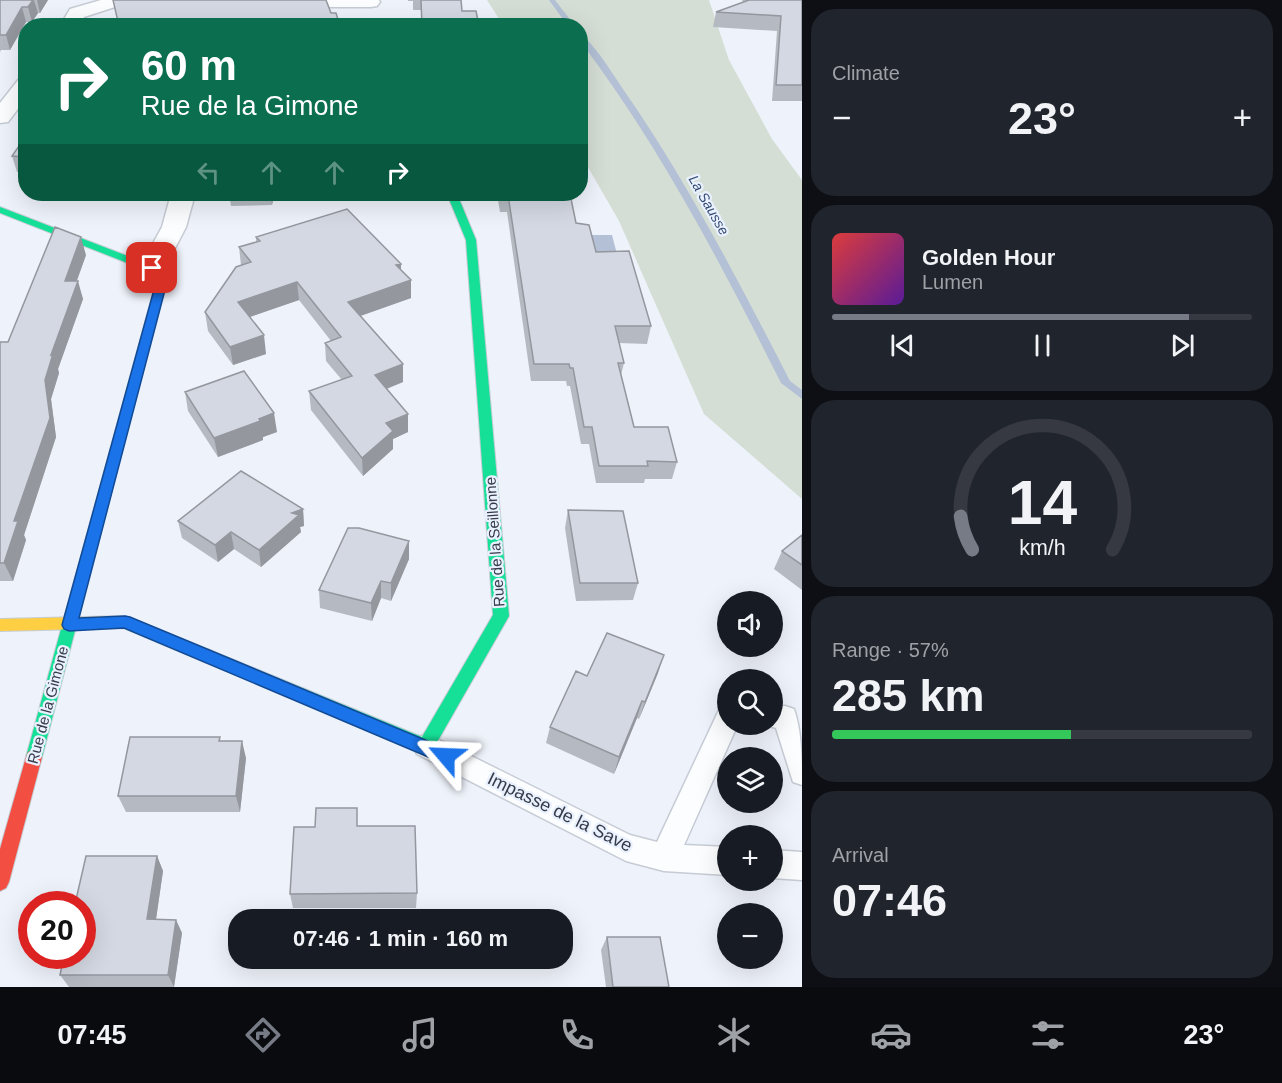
<!DOCTYPE html>
<html lang="en">
<head>
<meta charset="utf-8">
<style>
  body { margin:0; font-family:Helvetica,sans-serif; background:#20242c; color:#f1f3f6; height:100vh; display:flex; flex-direction:column; font-size:22px; white-space:nowrap }
  * { box-sizing:border-box; margin:0 }
  p { font-size:20px; color:#9ea1a6 }
  .icon { flex:none; width:33px; height:33px; fill:none; stroke:currentColor; stroke-width:2; stroke-linecap:round; stroke-linejoin:round }
  .map { position:relative; flex:1; overflow:hidden }
  .side { display:flex; flex-direction:column; gap:9px; padding:9px; background:#0d0f14; width:480px }
  .side>* { flex:none }
  .hud { position:absolute; left:18px; top:18px; width:570px; height:183px; border-radius:24px; box-shadow:0 6px 24px #0002; background:#0b6e4f; color:#fff; overflow:hidden }
  .controls { position:absolute; left:717px; top:591px; display:grid; gap:12px }
  .controls a { display:grid; place-items:center; width:66px; height:66px; border-radius:50%; background:#171b24; box-shadow:0 6px 24px #0002; font-size:30px }
  .speed { position:absolute; left:18px; top:891px; display:flex; gap:12px; font-size:30px; font-weight:700; text-align:center }
  .speed>* { display:grid; place-content:center; width:78px; height:78px; border-radius:50%; background:#171b24; box-shadow:0 6px 24px #0002; line-height:1 }
  .speed .limit { border:9px solid #d22; background:#fff; color:#111 }
  .pin { position:absolute; display:grid; place-items:center; width:51px; height:51px; color:#fff; margin:-26px; border-radius:12px; box-shadow:0 3px 9px #0006 }
  .me { position:absolute; width:66px; margin:-33px; rotate:296deg; stroke-linejoin:round; filter:drop-shadow(0 0 4px #0008) }
  .turn { display:flex; align-items:center; gap:21px; height:126px; padding:0 24px; font-size:27px }
  .turn .icon { width:78px; height:78px; stroke-width:2.5 }
  .turn b { display:block; font-size:42px; line-height:51px }
  .lanes { display:flex; align-items:center; height:57px; padding:0 24px; background:#0003; justify-content:center; gap:30px; direction:ltr }
  .lanes .off { opacity:.35 }
  .big { font-size:45px; font-weight:800; line-height:1.1 }
  .side .tile { flex:1; display:flex; flex-direction:column; justify-content:center; gap:9px; min-width:0; padding:0 21px; border-radius:24px; background:#20242c }
  .side .dial { align-items:center; gap:0 }
  .dial svg { height:156px; overflow:visible; fill:none; stroke:#363941; stroke-width:7; stroke-linecap:round; text-anchor:middle }
  .dial text { fill:#f1f3f6; stroke:none }
  .song { display:flex; align-items:center; gap:18px }
  .cover { width:72px; height:72px; border-radius:9px; background:linear-gradient(135deg,hsl(0 70% 55%),hsl(270 70% 35%)) }
  .played { height:6px; border-radius:3px; background:linear-gradient(90deg,#767b86 85%,#363941 85%) }
  .keys { display:flex; justify-content:space-around; direction:ltr }
  .heat { display:flex; justify-content:space-between; align-items:center; font-size:33px; direction:ltr }
  .charge { height:9px; border-radius:4px; background:linear-gradient(90deg,#34c759 57%,#363941 0) }
  .trip { position:absolute; left:228px; top:909px; width:345px; height:60px; border-radius:24px; background:#171b24; box-shadow:0 6px 24px #0002; font-weight:800; line-height:60px; text-align:center }
  .menu { display:flex; height:96px; justify-content:space-around; align-items:center; background:#090b0e; color:#9ea1a6 }
  .menu .icon { width:42px; height:42px }
  .menu .on { color:#767b86 }
  .menu b { font-size:27px; color:#f1f3f6 }
  main { display:flex; flex:1; min-height:0 }
  .map>svg:first-child { display:block }
</style>
</head>
<body>
<main>
<div class="map">
<svg width="802" height="987" viewBox="0 0 802 987">
  <rect width="100%" height="100%" fill="#eef2fa"/>
  <path fill="#d5ded5" d="M487,0H709L729,60L772,139L802,180V499L704,414L619,221L581,155L580,26L503,25Z"/>
  <path fill="#b3c0d5" d="M584,235H612L618,258H596Z"/>
  <g fill="none" stroke-linecap="round" stroke-linejoin="round">
    <path fill="#b3c0d5" fill-rule="evenodd" d="M549,0H555L575,26H568Z
      M580,34C595,44 614,76 625,92C688,183 739,282 790,381L802,390V399L781,383C721,264 661,148 580,41Z"/>
    <defs>
      <path id="lane" d="M772,706H785L794,709C802,733 802,759 802,785L793,782L776,728L763,724H772Z
        M728,707V724H738L684,845L728,847V875L664,871L626,861L417,754L413,746L417,738L426,734L435,738L630,835L657,842L719,710Z
        M772,850L802,852V880L772,878Z"/>
      <path id="street" d="M101,0H166L167,2L164,6L158,7H115L84,17L79,26H60L70,9Z
        M274,0H379L380,2L377,6L371,7H282L276,6Z
        M26,77V98L8,122L0,123V103L19,79Z
        M171,194H195L186,227L161,275L152,277L143,275L139,269L162,227Z"/>
      <path id="fast" d="M447,194H457L476,240L509,616L432,751L426,753L202,661L199,656L202,651L207,649L212,651L422,737L493,615L466,240Z
        M0,207L156,267L165,286L42,757L40,762L34,765L28,762L26,757L155,286L148,271L0,213Z"/>
      <path id="slow" d="M125,616L212,651L215,656L212,661L207,663L124,628L0,631V619Z"/>
      <path id="jam" d="M34,749L40,752L42,757L9,882L6,888L0,891V849L26,757L28,752Z"/>
    </defs>
    <use href="#lane" stroke="#c6ccd5" stroke-width="3"/>
    <use href="#street" stroke="#c6ccd5" stroke-width="3"/>
    <use href="#fast" stroke="#c6ccd5" stroke-width="2"/>
    <use href="#slow" stroke="#c6ccd5" stroke-width="2"/>
    <use href="#jam" stroke="#c6ccd5" stroke-width="2"/>
    <use href="#lane" fill="#fcfdfe" fill-rule="evenodd"/>
    <use href="#street" fill="#fcfdfe" fill-rule="evenodd"/>
    <use href="#fast" fill="#16e098" fill-rule="evenodd"/>
    <use href="#slow" fill="#ffcf43" fill-rule="evenodd"/>
    <use href="#jam" fill="#f24e42" fill-rule="evenodd"/>
  </g>
  <path fill="#b5bac2" d="M0,0H48L40,13H38L32,22H26L10,50H1L0,52Z
    M408,0H461L462,11L479,26H421V10H413V1H408Z
    M742,0H802V101H772L777,31L713,27L716,12L743,2Z
    M26,136V173L17,172L12,156Z
    M229,194H274L272,205L231,206Z
    M497,194H570L576,223L596,252L651,326L647,344L619,343L624,363L621,375L634,427L677,462L672,479H645L644,483H596L589,444H581L570,386H567L566,381H531L507,212H500Z
    M256,237L401,270L411,298L360,316L403,364V382L387,389L408,432L393,439V449L363,476L311,410L309,391L342,380L326,361L325,343L331,341L299,300L250,317L266,354L233,365L208,331L205,312L241,265L239,247L256,242Z
    M86,255L77,281L83,299L58,369L59,373L51,399L56,437L24,535L26,540L13,581H0V342H8Z
    M185,392L277,432L263,437V440L218,457L188,411Z
    M303,509L304,526L300,527L301,532L261,567L234,549L218,562L182,538L178,521Z
    M568,510L638,583L633,600L576,601L565,528Z
    M802,535V590L774,569L782,551Z
    M409,541V559L391,601L381,598L372,621L320,608L319,590Z
    M658,673L639,719L637,718L614,774L546,743L550,727L587,676Z
    M221,741L246,758L240,812H126L118,796Z
    M358,826L417,893L416,908H293L290,894Z
    M157,856L163,871L156,919L176,920L182,933L174,987H69L60,975Z
    M607,937L669,987H606L601,950Z"/>
  <path fill="#94979e" d="M33,0H34L38,13L32,22L28,7Z
    M37,0H48L40,13Z
    M22,7L26,22L10,50L6,35Z
    M271,194H274L272,205Z
    M81,237L86,255L70,299L65,281Z
    M401,264V281L396,265Z
    M411,280V298L349,320L348,302Z
    M78,281L83,299L58,369L59,373L51,399L56,437L24,535L26,540L13,581L4,563L51,355Z
    M297,282L299,300L241,320L238,302Z
    M264,335L266,354L233,365L230,347Z
    M403,364V382L375,393V375Z
    M274,413L277,432L263,437V440L218,457L214,438Z
    M408,414V432L393,439V449L363,476L362,458L386,423Z
    M303,509L304,526L300,527L301,532L261,567L259,550L292,513Z
    M231,532L234,549L218,562L215,545Z
    M409,541V559L391,601V583Z
    M381,581V598L372,621L371,603Z
    M664,655L658,673L639,719L645,702Z
    M642,701L637,718L614,774L619,757Z
    M242,741L246,758L240,812L236,796Z
    M157,856L163,871L154,933L147,919Z
    M176,920L182,933L174,987L168,975Z"/>
  <path fill="#d3d8e2" stroke="#94979e" stroke-width="1.5" d="M0,0H33L28,7H22L6,35H0Z
    M113,0H326L331,13H336L340,26H119Z
    M421,0H461L462,11H476L479,26H422Z
    M749,0H802V85H776L781,16L716,12Z
    M26,136V157L12,156Z
    M501,194H570L576,223L589,225L596,252L629,251L651,326H615L624,363H618L634,427H668L677,462L647,461L648,466H599L592,427H584L573,368H570L569,364H534L508,195H501Z
    M347,209L401,264L396,265L411,280L348,302L403,364L375,375L408,414L386,423L393,431L362,458L309,391L352,376L325,343L341,337L297,282L238,302L264,335L230,347L205,312L236,267L251,262L239,247L260,241L256,237Z
    M55,227L81,237L65,281H78L51,355L53,354L45,380L50,418L14,521H18L4,563H0V342H8Z
    M244,371L274,413L259,419L260,421L214,438L185,392Z
    M241,471L303,509L292,513L299,515L259,550L231,532L215,545L178,521Z
    M568,510L623,511L638,583H580Z
    M348,528H359L409,541L391,583L381,581L371,603L319,590Z
    M802,535V565L782,551Z
    M607,633L664,655L645,702L642,701L619,757L550,727L576,671L587,676Z
    M130,737H220L219,741H242L236,796H118Z
    M316,808H357V826H415L417,893L290,894L294,827H315Z
    M86,856H157L147,919L176,920L168,975H60L64,956H82V904H75Z
    M607,937H660L669,987H613Z"/>
  <path fill="#1a73e8" stroke="#114b97" stroke-width="1.5" d="M152,265L157,268L166,286L79,618L125,616L130,617L452,751L454,756L452,762L446,764L440,762L124,628L69,631L64,629L62,625L155,286L146,268Z"/>
  <g text-anchor="middle" stroke-width="4.5" stroke-linejoin="round" paint-order="stroke">
    <g font-size="14" font-style="italic" fill="#354b73" stroke="#eaf1fe">
      <text transform="translate(709 205) rotate(60)" y="5">La Sausse</text>
    </g>
    <g font-size="15" fill="#353b48" stroke="#eaf1fe">
      <text transform="translate(495 542) rotate(-94)" y="5">Rue de la Seillonne</text>
      <text transform="translate(48 705) rotate(-75)" y="5">Rue de la Gimone</text>
    </g>
    <g font-size="18" fill="#353b48" stroke="#eaf1fe">
      <text transform="translate(560 812) rotate(26)" y="6">Impasse de la Save</text>
    </g>
  </g>
</svg>
<div class="controls">
<a><svg class="icon" aria-label="sound" viewBox="0 0 24 24"><path d="M4 9h4l5-4v14l-5-4H4zM17 9q2 3 0 6"/></svg></a>
<a><svg class="icon" aria-label="search" viewBox="0 0 24 24"><circle cx="10" cy="10" r="6"/><path d="M15 15l6 6"/></svg></a>
<a><svg class="icon" aria-label="layers" viewBox="0 0 24 24"><path d="M12 4l9 5-9 5-9-5zM3 14l9 5 9-5"/></svg></a>
<a>+</a>
<a>−</a>
</div>
<div class="speed"><div class="limit">20</div></div>
<div class="pin" style="left:152px;top:268px;background:#d93025"><svg class="icon" aria-label="arrive" viewBox="0 0 24 24"><path d="M6 21V4h12l-3 4 3 4H6"/></svg></div>
<svg class="me" style="left:446px;top:756px" viewBox="-20 -20 40 40"><path d="M0-17L14 15 0 8-14 15z" fill="#1a73e8" stroke="#fff" stroke-width="4"/></svg>
<div class="trip">07:46 · 1 min · 160 m</div>
<div class="hud">
<div class="turn"><svg class="icon" aria-label="right" viewBox="0 0 24 24"><path d="M7 20v-9h11M14 6l5 5-5 5"/></svg><div><b>60 m</b>Rue de la Gimone</div></div>
<div class="lanes"><svg class="icon off" aria-label="left" viewBox="0 0 24 24"><path d="M17 20v-9H6M10 6l-5 5 5 5"/></svg><svg class="icon off" aria-label="ahead" viewBox="0 0 24 24"><path d="M12 20V5M6 11l6-6 6 6"/></svg><svg class="icon off" aria-label="ahead" viewBox="0 0 24 24"><path d="M12 20V5M6 11l6-6 6 6"/></svg><svg class="icon" aria-label="right" viewBox="0 0 24 24"><path d="M7 20v-9h11M14 6l5 5-5 5"/></svg></div>
</div>
</div>
<section class="side">
<div class="tile"><p>Climate</p>
<div class="heat"><a>−</a><b class="big">23°</b><a>+</a></div>
</div>
<div class="tile">
<div class="song"><i class="cover"></i><div><b>Golden Hour</b><p>Lumen</p></div></div>
<div class="played"></div>
<div class="keys"><svg class="icon" aria-label="previous" viewBox="0 0 24 24"><path d="M18 5L8 12l10 7zM5 5v14"/></svg><svg class="icon" aria-label="pause" viewBox="0 0 24 24"><path d="M8 5v14M16 5v14"/></svg><svg class="icon" aria-label="next" viewBox="0 0 24 24"><path d="M6 5l10 7-10 7zM19 5v14"/></svg></div>
</div>
<div class="tile dial"><svg viewBox="0 0 100 80">
<path d="M14 69A42 42 0 1 1 86 69"/>
<path d="M14 69A42 42 0 0 1 8 52" stroke="#767b86"/>
<text x="50" y="56" font-size="32" font-weight="700">14</text>
<text x="50" y="72" font-size="11">km/h</text>
</svg></div>
<div class="tile"><p>Range · 57%</p><b class="big">285 km</b><div class="charge"></div></div>
<div class="tile"><p>Arrival</p><b class="big">07:46</b></div>
</section>
</main>
<nav class="menu">
<b>07:45</b>
<svg class="icon on" aria-label="directions" viewBox="0 0 24 24"><path d="M12 3l9 9-9 9-9-9zM9 14v-3h6M13 9l2 2-2 2"/></svg>
<svg class="icon" aria-label="music" viewBox="0 0 24 24"><path d="M9 18V5l10-2v13"/><circle cx="6" cy="18" r="3"/><circle cx="16" cy="16" r="3"/></svg>
<svg class="icon" aria-label="phone" viewBox="0 0 24 24"><path d="M5 4h4l2 5-3 2q2 4 5 5l2-3 5 2v4C11 20 4 13 5 4z"/></svg>
<svg class="icon" aria-label="climate" viewBox="0 0 24 24"><path d="M12 3v18M4 7l16 10M4 17L20 7"/></svg>
<svg class="icon" aria-label="car" viewBox="0 0 24 24"><path d="M5 17H2v-5l4-1 3-4h7l3 4 3 1v5h-3M9 17h6M6 11h13"/><circle cx="7" cy="17" r="2"/><circle cx="17" cy="17" r="2"/></svg>
<svg class="icon" aria-label="filters" viewBox="0 0 24 24"><path d="M4 7h16M4 17h16"/><circle cx="9" cy="7" r="2"/><circle cx="15" cy="17" r="2"/></svg>
<b>23°</b>
</nav>
</body>
</html>
